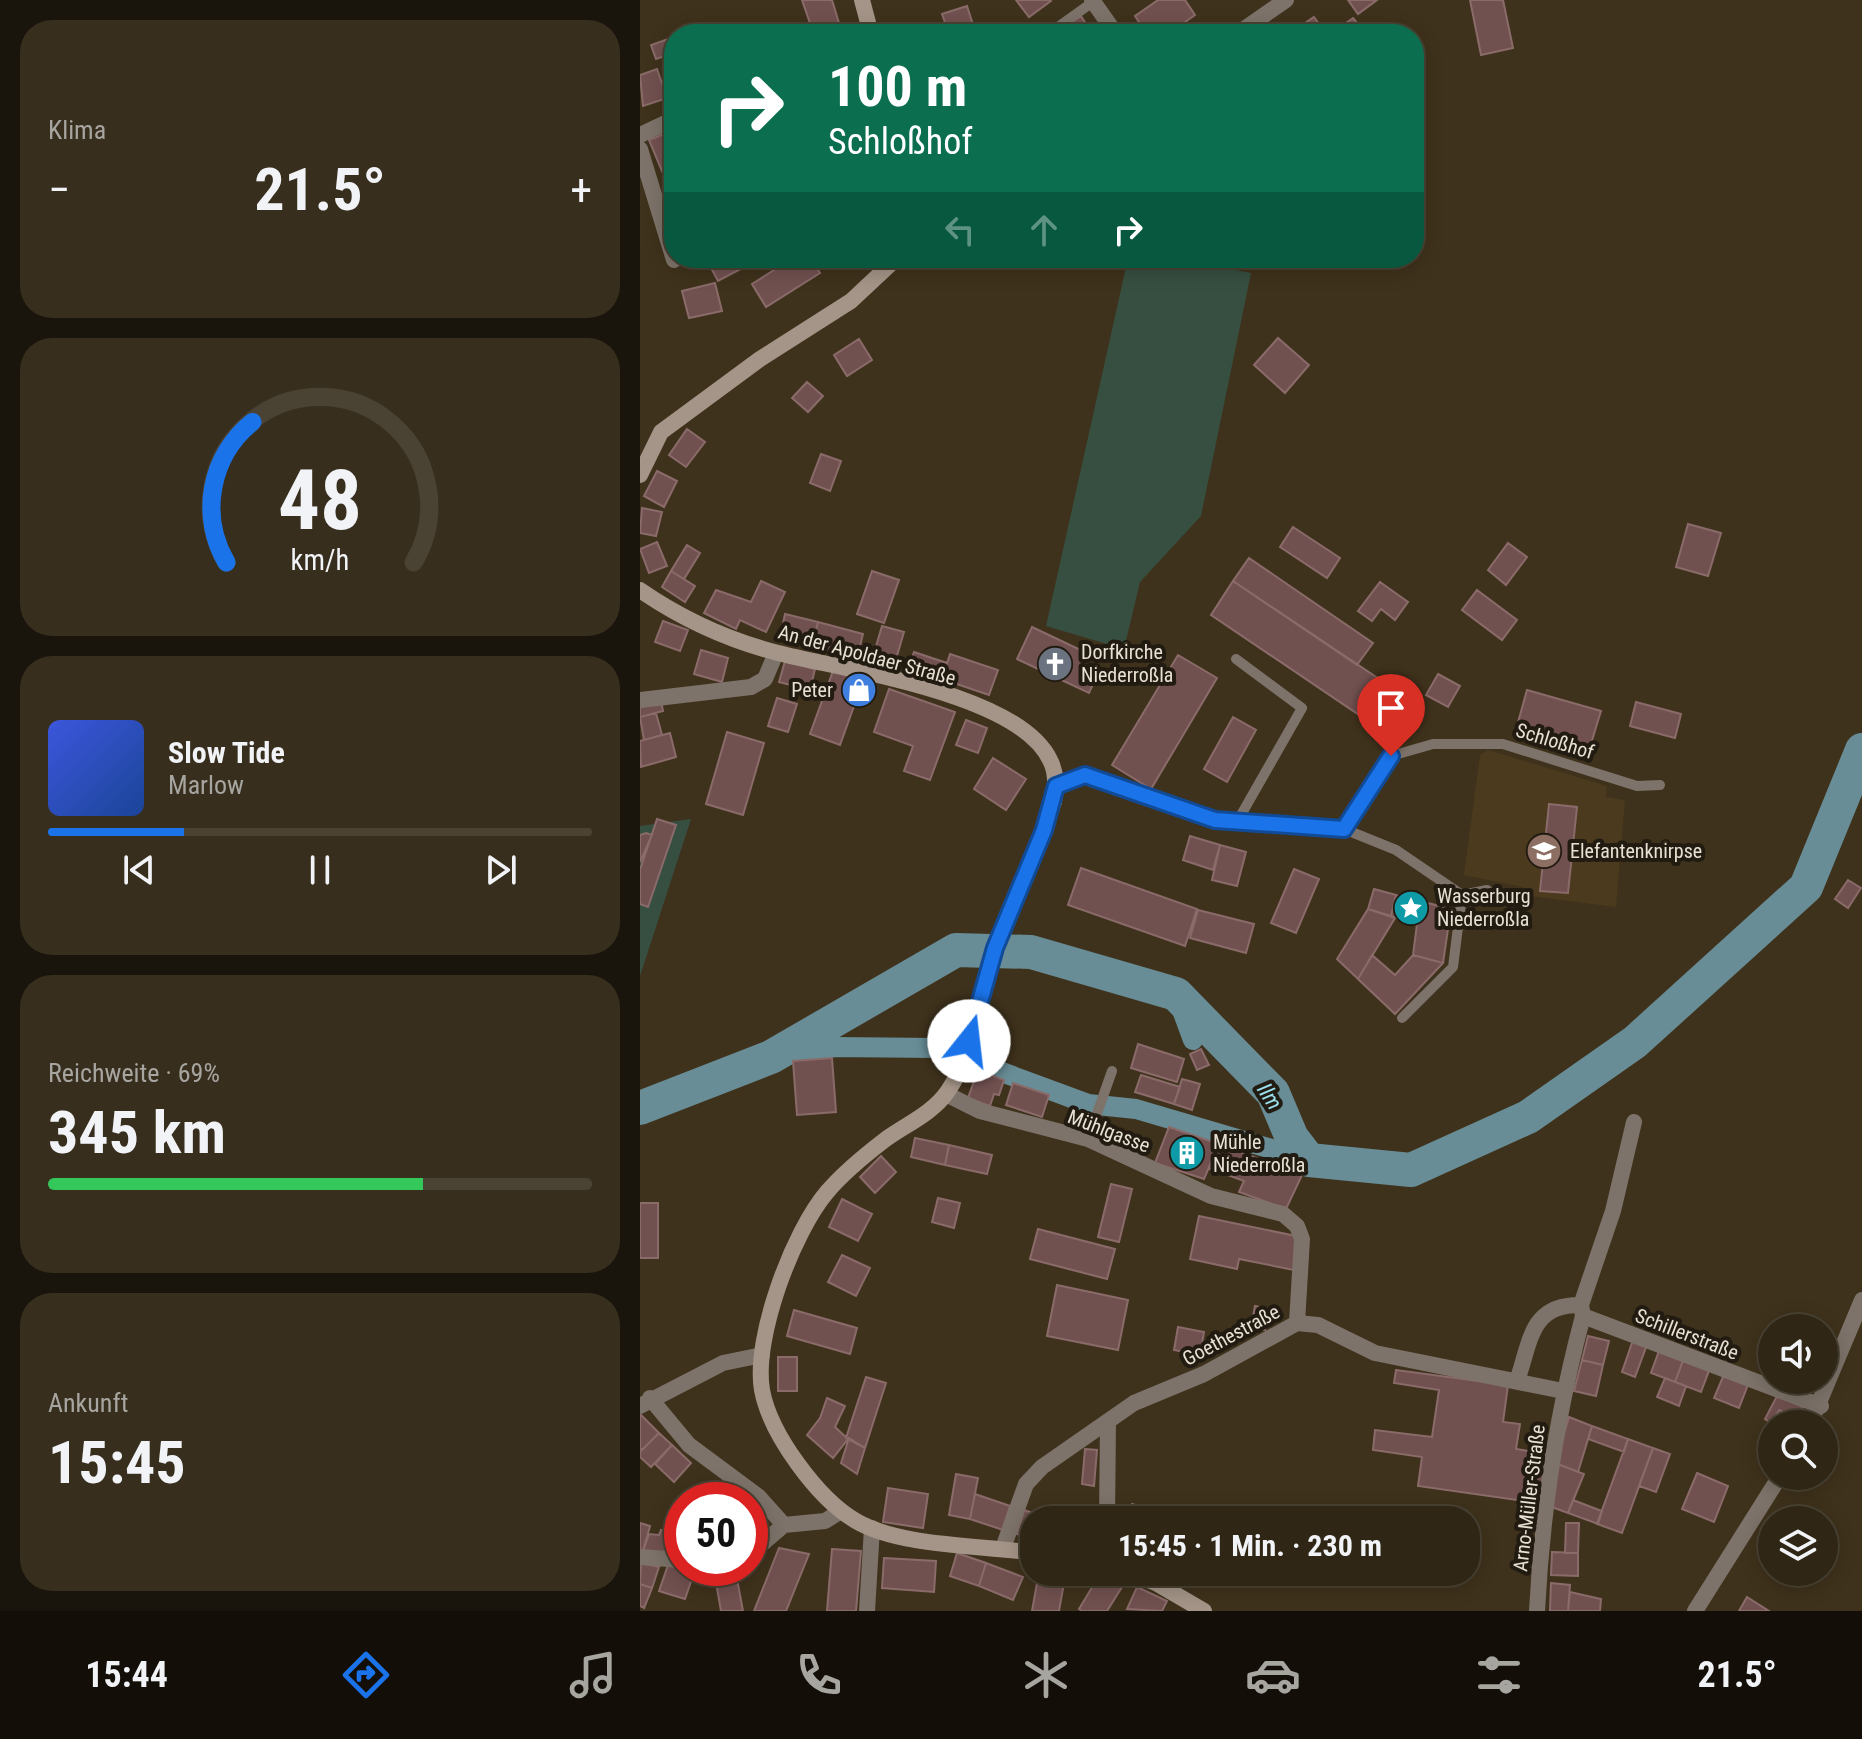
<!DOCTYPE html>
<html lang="de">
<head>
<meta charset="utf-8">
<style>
  body { margin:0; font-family:"Roboto Condensed",sans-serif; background:#372e1e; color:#f1f3f6; height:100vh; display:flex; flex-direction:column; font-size:30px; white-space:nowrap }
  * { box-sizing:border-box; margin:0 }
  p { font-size:26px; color:#a7a5a0 }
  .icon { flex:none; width:44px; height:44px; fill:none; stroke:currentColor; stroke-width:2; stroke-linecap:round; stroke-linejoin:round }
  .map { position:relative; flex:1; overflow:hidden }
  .panel { display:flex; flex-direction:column; gap:20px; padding:20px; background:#1a150c; width:640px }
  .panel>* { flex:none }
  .top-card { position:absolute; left:24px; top:24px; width:760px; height:244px; border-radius:32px; box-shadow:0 4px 20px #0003,0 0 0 2px #4a4334; background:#0b6e4f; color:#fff; overflow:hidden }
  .tools { position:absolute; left:1118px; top:1314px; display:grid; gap:16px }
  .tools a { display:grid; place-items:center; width:80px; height:80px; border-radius:50%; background:#2f2615; box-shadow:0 4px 20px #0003,0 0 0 2px #4a4334; font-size:40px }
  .speed { position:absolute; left:24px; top:1482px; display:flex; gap:16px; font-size:40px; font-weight:700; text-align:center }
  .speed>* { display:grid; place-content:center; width:104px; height:104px; border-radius:50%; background:#2f2615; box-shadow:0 4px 20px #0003,0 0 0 2px #4a4334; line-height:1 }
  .speed .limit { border:12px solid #d22; background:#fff; color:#111 }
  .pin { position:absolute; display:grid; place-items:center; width:68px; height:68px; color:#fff; margin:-82px -34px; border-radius:50% 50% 50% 0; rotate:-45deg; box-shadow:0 0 8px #0007 }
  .pin .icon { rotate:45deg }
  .me { position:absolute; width:88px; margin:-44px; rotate:16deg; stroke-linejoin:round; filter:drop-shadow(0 0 6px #0008) }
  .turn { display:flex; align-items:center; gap:28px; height:168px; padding:0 32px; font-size:36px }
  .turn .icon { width:104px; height:104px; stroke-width:2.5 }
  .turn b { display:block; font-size:56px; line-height:68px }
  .lanes { display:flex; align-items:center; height:76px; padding:0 32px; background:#0003; justify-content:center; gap:40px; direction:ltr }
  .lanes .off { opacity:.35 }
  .big { font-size:60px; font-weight:700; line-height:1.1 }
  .panel .card { flex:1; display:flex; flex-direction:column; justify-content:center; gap:12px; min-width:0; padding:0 28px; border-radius:32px; background:#372e1e }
  .panel .dial { align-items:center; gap:0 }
  .dial svg { height:208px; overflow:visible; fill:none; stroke:#4a4334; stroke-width:7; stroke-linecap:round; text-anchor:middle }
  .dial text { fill:#f1f3f6; stroke:none }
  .song { display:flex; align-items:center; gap:24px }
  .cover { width:96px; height:96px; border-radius:12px; background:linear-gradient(135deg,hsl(230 70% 55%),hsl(220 70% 35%)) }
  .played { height:8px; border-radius:4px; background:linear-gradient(90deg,#1a73e8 25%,#4a4334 25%) }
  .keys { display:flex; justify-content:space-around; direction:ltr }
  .heat { display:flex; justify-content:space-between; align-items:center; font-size:44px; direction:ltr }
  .charge { height:12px; border-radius:6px; background:linear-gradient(90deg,#34c759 69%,#4a4334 0) }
  .trip { position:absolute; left:380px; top:1506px; width:460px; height:80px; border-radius:32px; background:#2f2615; box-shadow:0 4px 20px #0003,0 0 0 2px #4a4334; font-weight:700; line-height:80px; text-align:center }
  .dock { display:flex; height:128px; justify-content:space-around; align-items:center; background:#130f08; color:#a7a5a0 }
  .dock .icon { width:56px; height:56px }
  .dock .selected { color:#1a73e8 }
  .dock b { font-size:36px; color:#f1f3f6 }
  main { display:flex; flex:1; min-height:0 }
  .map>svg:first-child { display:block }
</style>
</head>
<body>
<main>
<section class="panel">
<div class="card"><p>Klima</p>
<div class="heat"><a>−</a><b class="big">21.5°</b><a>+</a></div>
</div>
<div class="card dial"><svg viewBox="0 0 100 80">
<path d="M14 69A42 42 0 1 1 86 69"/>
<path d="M14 69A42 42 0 0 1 24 15" stroke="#1a73e8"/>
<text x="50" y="56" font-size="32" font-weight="700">48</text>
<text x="50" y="72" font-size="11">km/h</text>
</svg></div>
<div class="card">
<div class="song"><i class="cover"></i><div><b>Slow Tide</b><p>Marlow</p></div></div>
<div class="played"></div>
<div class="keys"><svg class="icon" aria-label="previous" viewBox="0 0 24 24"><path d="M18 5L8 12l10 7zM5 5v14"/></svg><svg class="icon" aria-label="pause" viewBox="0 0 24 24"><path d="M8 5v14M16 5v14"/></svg><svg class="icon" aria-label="next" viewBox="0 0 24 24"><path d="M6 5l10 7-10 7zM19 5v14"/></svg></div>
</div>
<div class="card"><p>Reichweite · 69%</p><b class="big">345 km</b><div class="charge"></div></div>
<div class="card"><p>Ankunft</p><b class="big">15:45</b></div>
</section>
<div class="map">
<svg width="1222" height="1611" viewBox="0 0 1222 1611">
  <rect width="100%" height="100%" fill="#3f321c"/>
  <path fill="#4b3a1d" d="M848,750L967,786L966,797L985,800L976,907L883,895V887L824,875L840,755Z"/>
  <path fill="#374f41" d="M488,258H535L611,273L561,516L500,582L484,649L406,626Z
    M51,819L0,976V826Z"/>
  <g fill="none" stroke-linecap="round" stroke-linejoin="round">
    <path stroke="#688d96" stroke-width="20" d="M536,994L553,1040
      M131,1057L195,1047L297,1048L448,1104L496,1109L669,1160"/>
    <path stroke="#688d96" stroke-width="34" d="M0,1108L131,1057L316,950L391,952L536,994L633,1093L652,1138L669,1160L771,1170L888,1117L995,1042L1166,887L1222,750"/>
  </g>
  <path fill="#715150" stroke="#8a6b6a" stroke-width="2" d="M162,0H192L199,23L173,32Z
    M376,0H410L411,1L389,17Z
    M518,0H545L555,15L528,34H507L495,16Z
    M708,0H737L718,14Z
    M830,0H863L873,48L841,55Z
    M327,6L336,34H309L302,14Z
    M441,16L450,30L434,34L428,25Z
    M674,17L686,34H649Z
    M713,18L726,34H703L699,28Z
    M34,37V53L16,59L11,45Z
    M17,69L27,98L3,106L0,75Z
    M34,130V152L27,155L34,172L24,176L9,140Z
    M85,258H115L116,261L78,281L70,266Z
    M153,258H170L180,273L126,307L112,284Z
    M75,283L82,311L49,318L42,291Z
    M638,338L669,365L645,393L614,365Z
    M219,339L232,360L207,376L194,355Z
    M167,382L183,396L168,412L152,398Z
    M47,429L65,442L46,467L29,455Z
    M181,454L201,461L190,491L170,483Z
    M17,471L37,481L24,507L4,496Z
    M2,508L22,512L16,536L0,533Z
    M1048,524L1081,533L1068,576L1036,567Z
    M653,527L700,558L687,578L640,547Z
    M17,542L27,566L9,573L0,549Z
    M868,543L887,557L866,585L848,570Z
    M47,545L60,553L44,579L31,571Z
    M609,558L733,643L717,665L593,581Z
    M31,571L55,586L45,602L22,587Z
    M232,571L259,580L244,623L217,614Z
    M121,581L145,592L126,632L100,620L96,629L64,613L76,590L111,602Z
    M593,581L754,689L731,723L571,615Z
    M740,582L768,602L755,620L741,609L732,621L718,611Z
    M837,590L877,620L862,640L822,610Z
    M145,614L178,622L172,646L140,638Z
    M23,621L48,630L40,651L15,642Z
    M178,622L223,634L217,658L172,646Z
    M242,626L264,632L254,666L232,660Z
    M392,627L449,654L442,668L457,675L449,693L377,659Z
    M61,650L88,658L82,682L54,674Z
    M274,652L307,663L302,679L269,667Z
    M310,654L358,670L349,695L302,679Z
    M538,655L577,678L511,789L472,765Z
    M145,661L175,669L170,690L139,682Z
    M193,671L223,681L200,745L170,734Z
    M798,674L820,686L808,707L786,695Z
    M249,689L315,712L290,780L264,771L273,746L234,732Z
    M887,690L961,711L950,747L877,726Z
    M137,698L157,704L148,732L128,726Z
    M21,701L23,711L0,717V707Z
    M996,702L1041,714L1035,738L990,726Z
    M16,713L22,735L4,740L0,717Z
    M593,717L616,730L587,782L564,769Z
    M326,720L347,728L338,753L316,745Z
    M87,732L124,743L103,815L66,804Z
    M30,733L36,757L1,767L0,741Z
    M353,758L386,779L366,810L334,789Z
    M909,804L937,807L928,893L900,891Z
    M17,819L36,825L8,907L0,904V870Z
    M6,833L12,835L0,862V835Z
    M550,836L580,845L573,870L543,860Z
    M580,845L606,852L597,886L572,880Z
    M441,868L557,909L545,946L428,905Z
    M654,869L679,879L656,933L631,923Z
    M1208,880L1221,888L1208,908L1195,899Z
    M734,889L756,895L751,916L728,909Z
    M756,895L766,898L763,908L769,910L773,899L780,901L777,925L751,916Z
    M780,901L811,909L803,963L773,955Z
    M728,909L755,918L718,979L697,959Z
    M558,910L614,924L606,953L550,938Z
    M732,955L755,975L773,955L803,963L755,1014L718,979Z
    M498,1044L544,1059L537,1082L491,1068Z
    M561,1049L569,1065L557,1070L550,1054Z
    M192,1058L196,1112L157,1115L153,1061Z
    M338,1070L364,1080L359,1095L354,1094L350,1106L328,1098Z
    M501,1075L540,1087L534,1104L495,1092Z
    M542,1079L560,1084L552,1110L534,1104Z
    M373,1083L409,1095L402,1117L366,1105Z
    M529,1127L579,1144L564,1179L515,1163Z
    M275,1138L309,1145L305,1165L271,1157Z
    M579,1144L662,1175L646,1209L599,1192L604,1181L569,1168Z
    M309,1145L352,1155L347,1174L305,1165Z
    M241,1156L256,1172L235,1193L220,1177Z
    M471,1184L492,1189L479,1242L458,1237Z
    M298,1198L320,1203L314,1228L292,1222Z
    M202,1199L232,1214L218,1241L189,1227Z
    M0,1203H18V1258H0Z
    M559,1216L661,1237L654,1270L599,1259L597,1269L550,1259Z
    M398,1229L475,1249L467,1279L390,1259Z
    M202,1255L230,1268L216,1296L188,1282Z
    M417,1285L488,1300L478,1350L407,1336Z
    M615,1306L630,1309L625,1330L611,1327Z
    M154,1310L217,1328L210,1354L147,1336Z
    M538,1327L564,1332L560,1355L534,1350Z
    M948,1336L969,1341L963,1365L942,1360Z
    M994,1337L1008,1342L995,1377L982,1372Z
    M1020,1348L1044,1358L1035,1382L1011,1373Z
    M138,1357H157V1391H138Z
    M1044,1358L1070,1368L1061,1392L1035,1382Z
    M942,1360L963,1365L956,1396L934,1391Z
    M756,1370L868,1385L863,1422L880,1424L876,1449L911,1454L905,1504L778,1486L782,1457L733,1450L735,1430L792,1437L799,1390L754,1383Z
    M1085,1372L1109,1382L1099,1408L1074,1398Z
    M226,1377L246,1383L225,1448L206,1438Z
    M1025,1378L1046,1386L1039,1406L1017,1397Z
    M1138,1394L1163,1407L1157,1419L1139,1410L1132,1423L1125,1419Z
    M187,1398L205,1406L195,1427L208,1439L193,1458L167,1435L180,1418Z
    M1139,1410L1157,1419L1154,1424H1132V1449L1121,1444Z
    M0,1414L19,1433L2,1450L0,1448Z
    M929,1417L952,1426L938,1472L915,1463Z
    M952,1426L988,1439L984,1452L948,1439Z
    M19,1433L32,1445L11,1467L0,1457V1452Z
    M209,1438L225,1448L217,1474L201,1463Z
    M988,1439L1013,1448L982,1533L957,1524Z
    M32,1445L51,1463L34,1482L15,1464Z
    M1013,1448L1030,1454L1016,1492L999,1486Z
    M445,1449L457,1450L454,1486L442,1484Z
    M915,1463L944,1474L928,1513L909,1506Z
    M1057,1473L1088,1486L1074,1522L1042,1509Z
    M316,1474L338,1478L330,1519L309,1515Z
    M248,1488L288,1494L283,1528L243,1522Z
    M335,1494L370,1506L363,1530L330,1519Z
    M933,1500L962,1511L958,1524L928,1513Z
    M492,1504L516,1511L513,1520H472L475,1507L491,1511Z
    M384,1510L414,1520H394V1540L377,1534Z
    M425,1510L456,1516L455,1520H423Z
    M0,1523L10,1526L3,1551L0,1550Z
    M926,1523H939L938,1553H925Z
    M21,1530L34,1533L31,1554L3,1551L9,1534L19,1535Z
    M139,1548L169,1554L146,1611H114Z
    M192,1549L221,1551L216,1611H187Z
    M912,1552L938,1553V1576L911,1575Z
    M317,1553L346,1563L339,1586L310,1576Z
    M244,1558L296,1561L294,1592L242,1588Z
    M1,1563L19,1567L12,1588L0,1584Z
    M346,1563L383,1577L373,1600L339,1586Z
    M28,1565L54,1573L45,1599L19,1591Z
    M95,1568L103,1611H81L74,1571Z
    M399,1572H426L419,1611H392Z
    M460,1574L482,1587L467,1611H442L439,1609Z
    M911,1583L930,1585L928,1611H910Z
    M0,1584L12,1588L4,1608L0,1606Z
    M497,1587L527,1601L522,1611L487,1609Z
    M930,1592L961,1599L960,1611H928Z
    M1107,1597L1129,1611H1099Z"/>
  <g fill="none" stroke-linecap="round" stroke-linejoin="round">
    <path stroke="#7d736a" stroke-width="10" d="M408,34L453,2
      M596,659L662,708L597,822
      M416,786L445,775L575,820L704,829L756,850L822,895L813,967L762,1018
      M704,829L751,756L793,744H863L997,786L1020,785
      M822,895L847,890
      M448,1139L472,1071"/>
    <path stroke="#7d736a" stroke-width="16" d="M452,0L476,34
      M597,34L646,0
      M0,135L34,119
      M0,149L34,260
      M0,700L111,687L125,679L136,653
      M306,1094L340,1111L448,1139L571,1196L643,1214L657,1226L662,1239L657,1323
      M943,1316L1181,1406
      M877,1381C891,1341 890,1304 941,1305
      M10,1398L49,1445L119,1497L144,1525
      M0,1406L83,1363L122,1355
      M1170,1424L1222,1300
      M467,1520L468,1421
      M363,1548L386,1484L402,1467L494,1403L564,1374L657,1323L678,1325L735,1353L923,1391
      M110,1554L144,1525L185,1521L201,1511
      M0,1557L42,1560
      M227,1611L232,1528
      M897,1611C902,1511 917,1413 943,1316L941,1305L973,1211L994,1122
      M1055,1611L1140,1476"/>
    <path stroke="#a59588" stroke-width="16" d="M222,0L231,34
      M0,475L21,432L120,359L211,301L257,258
      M0,590C42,619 88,640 138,653C204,670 378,693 410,760C417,773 416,788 414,802C397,851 371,898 355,948C341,994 335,1051 308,1091C293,1113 267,1124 246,1139C225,1155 204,1172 187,1192C153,1232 113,1338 122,1390C130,1434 178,1499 216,1521C260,1547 343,1545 394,1553
      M488,1572L516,1583L564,1611"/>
  </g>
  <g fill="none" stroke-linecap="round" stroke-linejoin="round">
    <defs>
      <path id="route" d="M329,1041L355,948L404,830L416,786L445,775L575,820L704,829L751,756"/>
    </defs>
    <use href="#route" stroke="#114b97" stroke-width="20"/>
    <use href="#route" stroke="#1a73e8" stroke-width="14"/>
  </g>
  <defs>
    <symbol id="church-disc" viewBox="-11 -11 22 22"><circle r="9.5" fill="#6b7280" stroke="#211b11"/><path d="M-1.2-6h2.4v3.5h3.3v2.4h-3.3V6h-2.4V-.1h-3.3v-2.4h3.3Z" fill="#fff"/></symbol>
    <symbol id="shop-disc" viewBox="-11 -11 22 22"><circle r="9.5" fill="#3f7fe0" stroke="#211b11"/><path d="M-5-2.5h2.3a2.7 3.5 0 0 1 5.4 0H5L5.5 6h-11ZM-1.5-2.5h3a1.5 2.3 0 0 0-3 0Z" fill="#fff"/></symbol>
    <symbol id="school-disc" viewBox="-11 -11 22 22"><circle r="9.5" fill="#8d6e63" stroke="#211b11"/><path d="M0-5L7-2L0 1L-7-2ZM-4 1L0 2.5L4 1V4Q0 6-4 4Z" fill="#fff"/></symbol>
    <symbol id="sight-disc" viewBox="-11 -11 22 22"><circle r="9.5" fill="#0f9aa8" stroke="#211b11"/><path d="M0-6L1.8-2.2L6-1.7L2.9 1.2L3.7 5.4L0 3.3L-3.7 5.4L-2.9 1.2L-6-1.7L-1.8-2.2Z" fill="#fff"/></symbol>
    <symbol id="building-disc" viewBox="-11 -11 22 22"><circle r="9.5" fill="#0f9aa8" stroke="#211b11"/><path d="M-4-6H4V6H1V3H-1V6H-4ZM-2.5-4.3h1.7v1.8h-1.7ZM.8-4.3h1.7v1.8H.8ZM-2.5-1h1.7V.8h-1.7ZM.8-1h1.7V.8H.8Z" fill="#fff"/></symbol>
  </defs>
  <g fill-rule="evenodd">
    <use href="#church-disc" x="395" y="644" width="40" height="40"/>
    <use href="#shop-disc" x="199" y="670" width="40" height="40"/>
    <use href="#school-disc" x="884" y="831" width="40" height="40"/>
    <use href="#sight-disc" x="751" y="888" width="40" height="40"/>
    <use href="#building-disc" x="527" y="1133" width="40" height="40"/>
  </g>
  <g text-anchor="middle" stroke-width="8" stroke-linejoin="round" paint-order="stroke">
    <g font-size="20" fill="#e8e0d2" stroke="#211b11" text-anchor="start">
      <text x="441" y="659">Dorfkirche<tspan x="441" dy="23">Niederroßla</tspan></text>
      <text x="193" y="697" text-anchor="end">Peter</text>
      <text x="930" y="858">Elefantenknirpse</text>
      <text x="797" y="903">Wasserburg<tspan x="797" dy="23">Niederroßla</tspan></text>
      <text x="573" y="1149">Mühle<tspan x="573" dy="23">Niederroßla</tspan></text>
    </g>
    <g font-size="20" fill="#e8e0d2" stroke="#211b11">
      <text transform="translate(227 655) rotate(15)" y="7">An der Apoldaer Straße</text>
      <text transform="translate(915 741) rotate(17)" y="7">Schloßhof</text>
      <text transform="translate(469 1131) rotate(21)" y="7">Mühlgasse</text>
      <text transform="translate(1047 1334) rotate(21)" y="7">Schillerstraße</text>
      <text transform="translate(591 1335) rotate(-28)" y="7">Goethestraße</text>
      <text transform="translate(889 1498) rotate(-83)" y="7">Arno-Müller-Straße</text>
    </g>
    <g font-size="22" font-style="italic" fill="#9be1f1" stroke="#211b11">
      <text transform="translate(630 1096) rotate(57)" y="8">Ilm</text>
    </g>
  </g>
</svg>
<div class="tools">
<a><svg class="icon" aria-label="sound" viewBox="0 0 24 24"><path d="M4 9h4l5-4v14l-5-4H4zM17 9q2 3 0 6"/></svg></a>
<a><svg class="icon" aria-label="search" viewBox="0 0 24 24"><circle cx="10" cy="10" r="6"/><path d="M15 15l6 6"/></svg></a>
<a><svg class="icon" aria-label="layers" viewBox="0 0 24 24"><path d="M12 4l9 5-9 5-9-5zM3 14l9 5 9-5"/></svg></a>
</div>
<div class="speed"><div class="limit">50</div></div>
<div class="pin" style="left:751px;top:756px;background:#d93025"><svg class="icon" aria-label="arrive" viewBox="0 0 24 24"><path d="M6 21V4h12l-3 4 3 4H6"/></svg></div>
<svg class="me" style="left:329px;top:1041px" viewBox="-20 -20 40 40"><circle r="19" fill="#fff"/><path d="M0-13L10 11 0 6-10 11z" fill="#1a73e8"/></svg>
<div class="trip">15:45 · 1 Min. · 230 m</div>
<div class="top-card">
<div class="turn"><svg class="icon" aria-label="right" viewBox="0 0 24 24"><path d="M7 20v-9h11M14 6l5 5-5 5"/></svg><div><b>100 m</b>Schloßhof</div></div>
<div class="lanes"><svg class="icon off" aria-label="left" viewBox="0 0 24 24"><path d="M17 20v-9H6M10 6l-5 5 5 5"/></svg><svg class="icon off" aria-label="ahead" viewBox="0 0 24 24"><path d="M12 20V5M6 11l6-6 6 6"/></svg><svg class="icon" aria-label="right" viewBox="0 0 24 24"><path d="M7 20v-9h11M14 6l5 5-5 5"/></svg></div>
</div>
</div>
</main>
<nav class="dock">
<b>15:44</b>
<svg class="icon selected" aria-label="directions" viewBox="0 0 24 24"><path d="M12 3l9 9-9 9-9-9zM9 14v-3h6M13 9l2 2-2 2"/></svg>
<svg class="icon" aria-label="music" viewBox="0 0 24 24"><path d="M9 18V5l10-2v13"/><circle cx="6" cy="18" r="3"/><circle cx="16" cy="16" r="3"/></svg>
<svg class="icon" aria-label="phone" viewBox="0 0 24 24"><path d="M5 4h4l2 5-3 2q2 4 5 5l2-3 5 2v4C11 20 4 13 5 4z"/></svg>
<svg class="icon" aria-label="climate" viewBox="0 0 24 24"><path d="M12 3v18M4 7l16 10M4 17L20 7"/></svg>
<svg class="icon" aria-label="car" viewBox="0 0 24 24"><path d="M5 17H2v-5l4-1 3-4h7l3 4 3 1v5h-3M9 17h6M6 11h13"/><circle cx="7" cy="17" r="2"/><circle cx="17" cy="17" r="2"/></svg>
<svg class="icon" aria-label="filters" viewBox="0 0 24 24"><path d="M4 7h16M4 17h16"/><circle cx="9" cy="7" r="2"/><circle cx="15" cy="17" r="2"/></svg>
<b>21.5°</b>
</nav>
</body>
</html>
